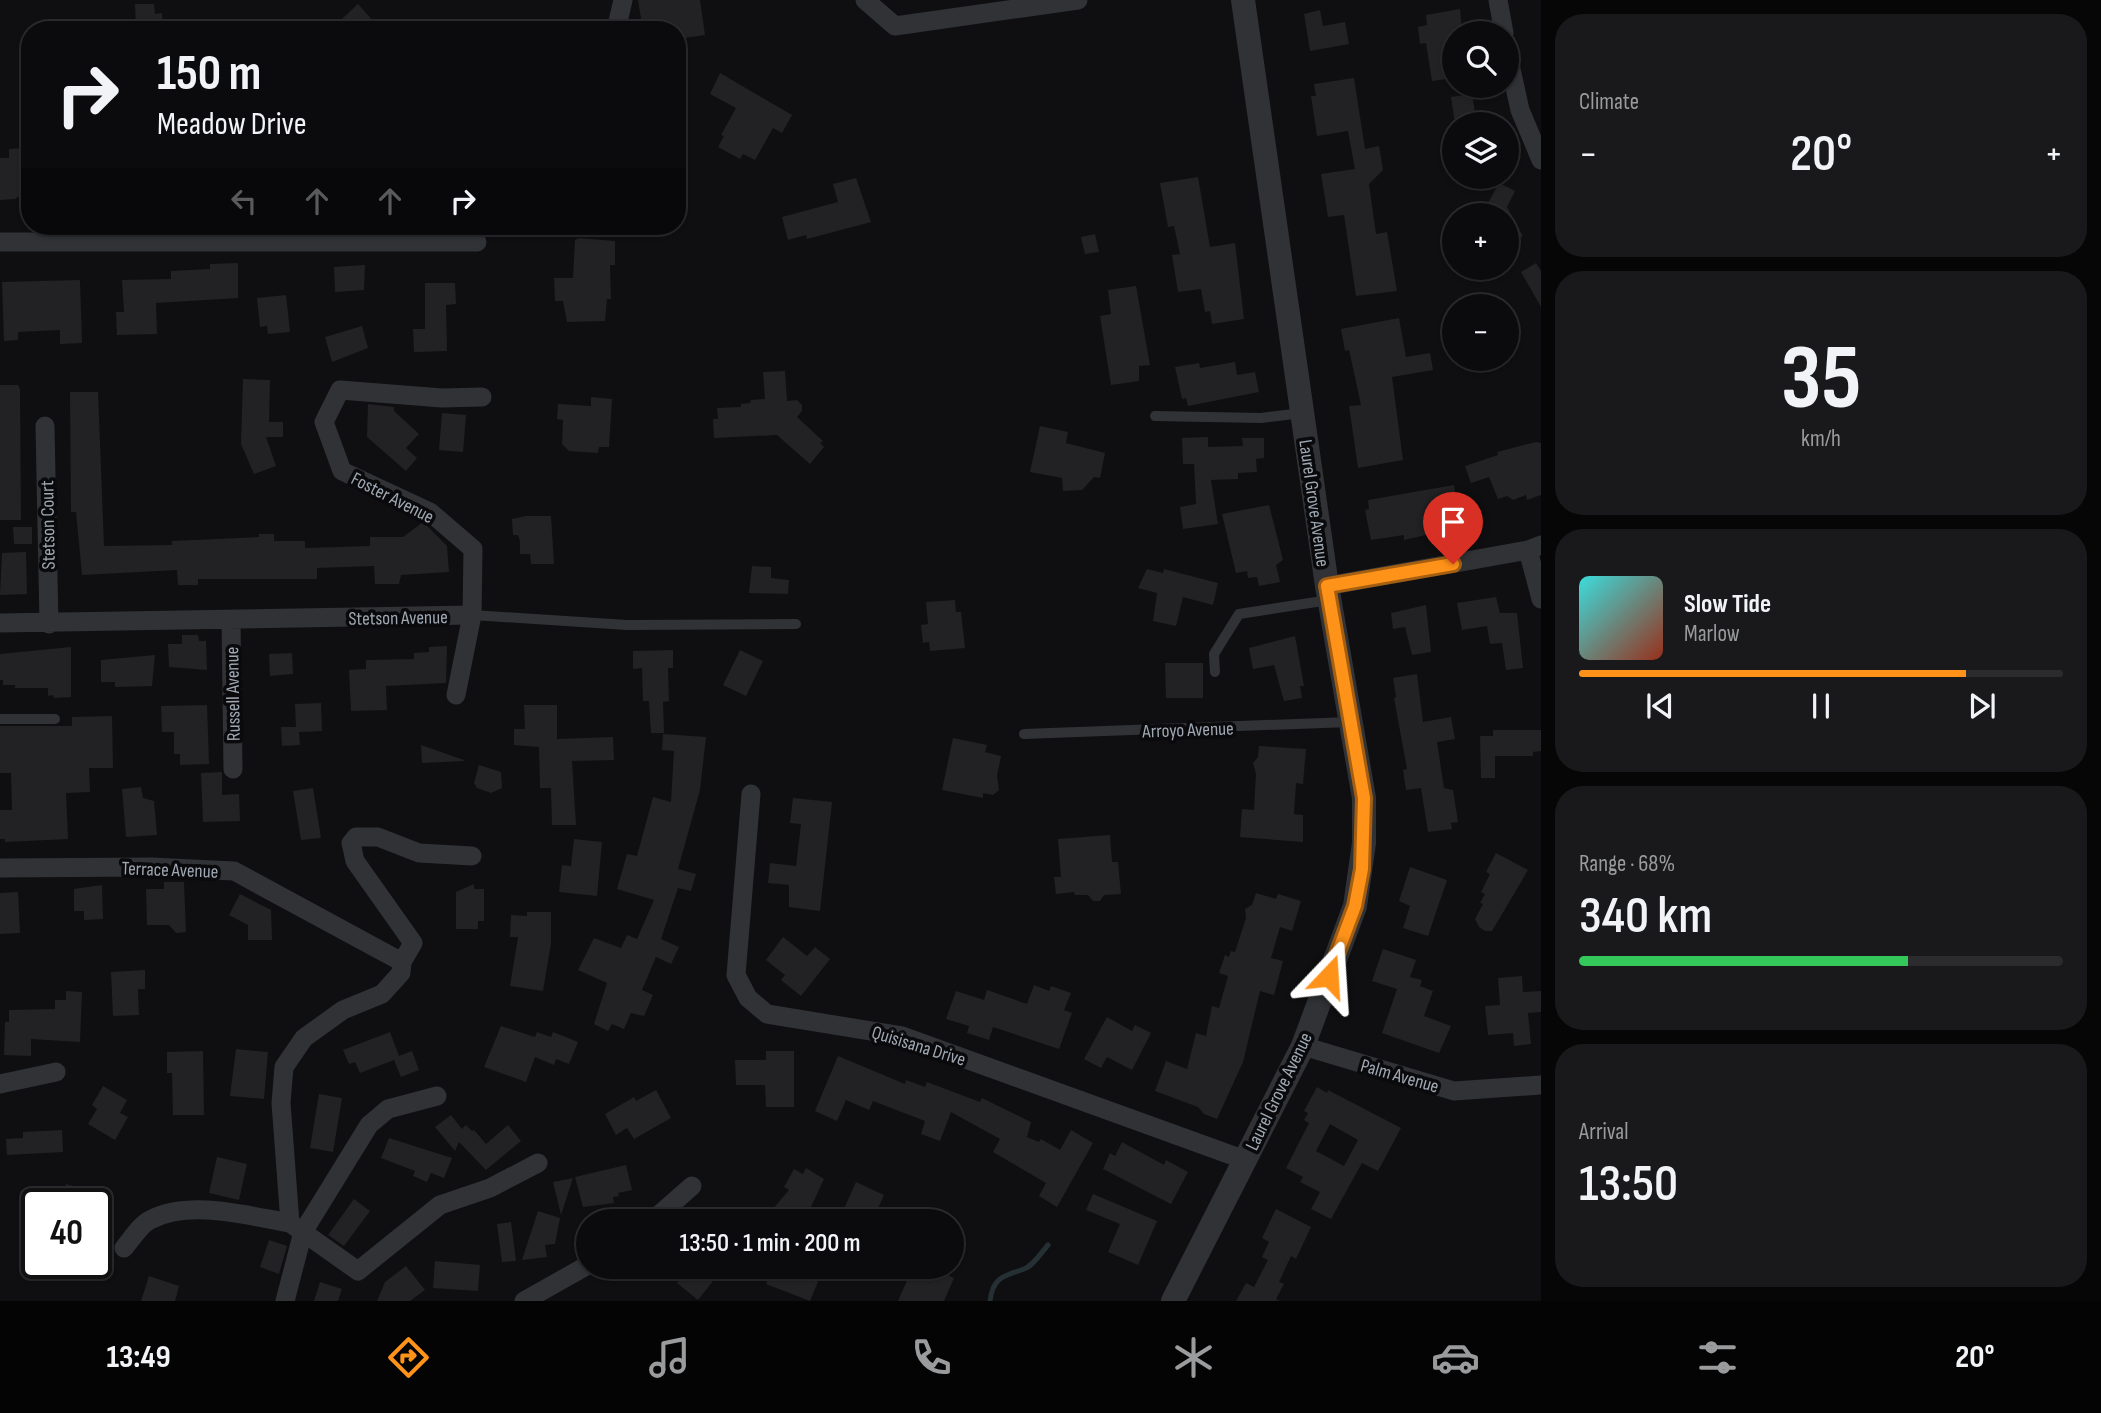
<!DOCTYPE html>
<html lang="en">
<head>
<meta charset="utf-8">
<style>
  body { margin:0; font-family:"Sofia Sans Condensed",sans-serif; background:#19191b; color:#f1f3f6; height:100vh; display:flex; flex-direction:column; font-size:26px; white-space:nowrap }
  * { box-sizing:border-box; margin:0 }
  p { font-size:23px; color:#9a9b9d }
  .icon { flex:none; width:38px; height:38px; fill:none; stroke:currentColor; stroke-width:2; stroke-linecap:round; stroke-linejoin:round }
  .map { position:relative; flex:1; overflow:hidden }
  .sheet { display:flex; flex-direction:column; gap:14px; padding:14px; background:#060607; width:560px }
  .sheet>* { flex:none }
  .guide { position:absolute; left:21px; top:21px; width:665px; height:214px; border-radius:28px; box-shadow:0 2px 5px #0004,0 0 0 2px #2b2b2e; background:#0b0b0d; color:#f1f3f6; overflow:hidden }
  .tools { position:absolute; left:1442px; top:21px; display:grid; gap:14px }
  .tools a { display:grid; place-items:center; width:77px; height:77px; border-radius:50%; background:#0b0b0d; box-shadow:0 2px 5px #0004,0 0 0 2px #2b2b2e; font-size:35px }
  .speed { position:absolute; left:21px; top:1188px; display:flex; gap:14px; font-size:35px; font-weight:700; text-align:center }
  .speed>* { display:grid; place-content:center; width:91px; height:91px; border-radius:50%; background:#0b0b0d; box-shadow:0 2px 5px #0004,0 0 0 2px #2b2b2e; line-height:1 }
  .speed .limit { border:4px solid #111; border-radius:10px; background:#fff; color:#111 }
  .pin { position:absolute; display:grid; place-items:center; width:60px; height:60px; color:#fff; margin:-72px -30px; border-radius:50% 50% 50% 0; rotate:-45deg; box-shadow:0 0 7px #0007 }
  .pin .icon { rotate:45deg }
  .me { position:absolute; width:77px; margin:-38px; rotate:20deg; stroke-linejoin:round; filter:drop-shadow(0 0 5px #0008) }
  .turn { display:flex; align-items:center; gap:24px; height:147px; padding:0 21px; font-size:32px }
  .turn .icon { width:91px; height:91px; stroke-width:2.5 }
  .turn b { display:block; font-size:49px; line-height:60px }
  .lanes { display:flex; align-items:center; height:66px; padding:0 21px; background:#0003; justify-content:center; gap:35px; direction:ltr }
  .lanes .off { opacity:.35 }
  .big { font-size:52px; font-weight:600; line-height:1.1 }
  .sheet .tile { flex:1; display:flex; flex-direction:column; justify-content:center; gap:10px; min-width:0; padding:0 24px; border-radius:28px; background:#19191b }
  .sheet .dial { align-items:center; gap:0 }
  .dial b { font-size:91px; line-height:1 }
  .song { display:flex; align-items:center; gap:21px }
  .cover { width:84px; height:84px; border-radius:10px; background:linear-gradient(135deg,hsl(180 70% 55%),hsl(10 70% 35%)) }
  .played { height:7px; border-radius:4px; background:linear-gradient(90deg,#ff9219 80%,#2b2b2e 80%) }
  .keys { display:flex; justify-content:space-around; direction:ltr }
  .heat { display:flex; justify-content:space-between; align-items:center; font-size:38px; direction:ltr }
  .charge { height:10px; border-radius:5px; background:linear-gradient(90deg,#34c759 68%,#2b2b2e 0) }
  .trip { position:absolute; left:576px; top:1209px; width:388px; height:70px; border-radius:35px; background:#0b0b0d; box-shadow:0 2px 5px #0004,0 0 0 2px #2b2b2e; font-weight:600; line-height:70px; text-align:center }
  .tabs { display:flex; height:112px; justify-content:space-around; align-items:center; background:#040405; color:#9a9b9d }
  .tabs .icon { width:49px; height:49px }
  .tabs .on { color:#ff9219 }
  .tabs b { font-size:32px; color:#f1f3f6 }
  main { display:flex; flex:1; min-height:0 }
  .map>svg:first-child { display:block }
</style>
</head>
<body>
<main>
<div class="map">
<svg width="1541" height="1301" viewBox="0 0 1541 1301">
  <rect width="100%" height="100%" fill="#0f0f11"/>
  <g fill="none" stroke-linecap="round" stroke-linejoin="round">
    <path stroke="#253035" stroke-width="5" d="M990,1301C993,1276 1005,1276 1024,1269C1033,1266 1041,1253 1048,1245"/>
  </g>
  <path fill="#222225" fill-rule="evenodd" d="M638,0H700L705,35L677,39V30H643Z
    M135,4H154L155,14L162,13L163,30H136Z
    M358,4L375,23L368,30H330Z
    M1460,9L1462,29L1454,33V78L1432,81L1426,43L1420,44L1418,27L1427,25L1426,15Z
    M1320,10L1323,26L1345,22L1349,44L1310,51L1304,14Z
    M720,73L792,115L782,133L773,128L755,160L743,154L740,159L718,147L724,136L721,135L736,108L710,94Z
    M1354,78L1365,149L1379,146L1383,170L1369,184L1376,234L1387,232L1397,291L1356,296L1344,215L1328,217L1321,174L1355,169L1348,131L1317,136L1311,96H1316L1314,84Z
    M1472,94L1477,124H1455L1451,97Z
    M24,148L26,192L15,199L0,200V158H9V149Z
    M1198,177L1210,247L1235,243L1244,319L1212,324L1210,311L1205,312L1201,289L1178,292L1172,255L1180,254L1174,226L1168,227L1160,183Z
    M856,178L871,222L807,239L806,235L788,240L782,217L838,202L833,184Z
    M1499,183L1515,191L1507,207L1523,236L1507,246V215H1467L1488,203Z
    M1095,234L1099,252L1085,254L1081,237Z
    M579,238L615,241V265H610L611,299H607L605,321L567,322L563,301H555L554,278H573L575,240Z
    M238,263V298L156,303L157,334L117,335L116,312H124L122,280L171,279V271L210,269V264Z
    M1536,263L1541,271V307L1521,272Z
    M365,265L364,290L335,292L334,267Z
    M80,280L82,343L60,344V330L18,332V340L4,341L2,282Z
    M425,283H455L456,304L446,305L447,351L414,352L413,329H425Z
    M1136,286L1150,365L1139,366V381L1111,385L1100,316L1111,314L1108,290Z
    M286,295L290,332L268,334L267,326L260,327L257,298Z
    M1399,318L1406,357L1430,353L1433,370L1392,377L1403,460L1358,468L1349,406L1361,405L1349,350L1345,351L1341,329Z
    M362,326L368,348L332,362L325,337Z
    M1235,362L1237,375L1255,372L1259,392L1188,406L1186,398L1182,399L1175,367L1199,363L1200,368Z
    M785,371L787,401L797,400L802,405V411L797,417L823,441L820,443L824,447L810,464L777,435L714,438L713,419H718L717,408L741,407V404L750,403L751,400L765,399L763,372Z
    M243,379L270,380L269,422H283V437H266L276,466L254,474L241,444Z
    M0,385H18L20,389L21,520H0Z
    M70,392H98L104,546L172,545V541L259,537V534H274V541H305V548L370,546V537H403L423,522L447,546L449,572L401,575L399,584H375L374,566L317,568V579H198V585H178L177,570L82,575L76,512H71Z
    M591,397L612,399L609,447H599L598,453L569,451L562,444L563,420L557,419L558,404L591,406Z
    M368,404L394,407V411L419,434L406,448L417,458L406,471L367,437Z
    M442,413L466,415L463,452L439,450Z
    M1040,426L1068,432L1066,443L1105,453L1100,478L1094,477L1082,490L1063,491L1062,478L1030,472Z
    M1208,437V447L1243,446L1242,438H1264V458L1256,459L1257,472L1238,473V479L1211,480L1218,524L1183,529L1180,507L1196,504L1194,464H1183L1182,438Z
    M1536,442L1541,443V495L1527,500L1526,495L1513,500L1507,496L1498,499L1489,477L1471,483L1465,466L1498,455L1497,452Z
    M1454,485L1461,527L1404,540V535L1371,540L1365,510L1369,509L1368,500Z
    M1269,505L1283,560L1276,565L1280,582L1259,586L1257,577L1248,578L1247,571L1236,573L1222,514Z
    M526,516H551L554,564H531L530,554H520V541L518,535H513L512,519Z
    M13,527H32V544H14Z
    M26,552L27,594L0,595L2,553Z
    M752,566L771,567V578L789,580L788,594L749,593Z
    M1147,569L1163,573L1164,569L1218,583L1213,605L1183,597L1176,626L1153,621L1157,593L1138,588Z
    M1496,597L1500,613H1517L1523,668L1506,670L1502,643L1490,644L1487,626L1462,630L1457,603Z
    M955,600L956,612H961L965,648L930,651L929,642L923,643L921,625L928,624L926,602Z
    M1426,605L1431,652L1412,655L1405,627L1393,629L1391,613Z
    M182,635H198L199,641H206L207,670L169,667L168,644H182Z
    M1295,636L1304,686H1300L1302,698L1284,701L1274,665L1253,669L1249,648Z
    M447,646L446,683L386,686L387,710L351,711L349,670L366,669V660L414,659V653L429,652V647Z
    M71,647V697L54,698L53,695L48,696V688H15V685H3V680H0V654Z
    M673,650V668H668L669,701L663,702L664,733H651L649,701H643L642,668L633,669V651Z
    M740,650L763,661L746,696L723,685Z
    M292,653L293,674L270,676L269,654Z
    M155,655L152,686L115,687V682H101V660Z
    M1165,663H1203V698H1166Z
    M1417,674L1423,722L1451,717L1455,739L1437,742L1444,788L1453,790L1458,822L1451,823L1452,829L1428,832L1421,788L1406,790L1403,770L1407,769L1394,698L1396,697L1393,678Z
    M321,703L322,731L299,732L300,745L282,746L281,727H296L295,704Z
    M207,705L209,764L180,765V754H174V732H162L161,706Z
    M524,705H557V739L613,737L614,760L572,761L576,825H552L551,788H540L539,747L514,745V729H525Z
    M112,716L113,768H89L90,792L66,793L68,839L5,842V839H0V810H12L11,773H0V726H72V717Z
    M1493,730H1541V751L1533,752V756H1495V778H1481L1480,736H1493Z
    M663,734L706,737L700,790L678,869L696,874L691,891L678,888L661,939L679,947L671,964L656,957L642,990L653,995L644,1016L631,1013L624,1029L612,1024L608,1031L594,1024L607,983L578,970L594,938L621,948L627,935L637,939L654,900L617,889L627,854L637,856L653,797L671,802L674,751L662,750Z
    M953,738L987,745L985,752L1001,756L997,776L999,790L993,795L983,793V798L942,790Z
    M421,745L464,760V761L422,763Z
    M1259,746L1306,749L1303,784L1296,783L1294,814L1303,815V842L1240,837L1242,809L1254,810L1256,774L1253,763L1258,757Z
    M479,765L501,772L502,788L491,793L477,788L474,783Z
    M222,772V795L239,794L240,821L203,822L201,773Z
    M141,787L143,798L154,801L157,835L126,837L122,789Z
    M313,788L321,838L301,840L293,791Z
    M793,798L832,802L820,911L789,907V885L768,883L770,863L796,866L801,824L790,823Z
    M1110,835L1112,862H1118L1121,894L1104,895L1100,901H1093L1088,895H1075L1074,892L1056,894L1054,877H1061L1058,839Z
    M574,839L602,842L597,896L559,892L562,865L571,866Z
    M1496,853L1528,870L1492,931H1485L1479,927L1475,919L1483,904L1480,903L1485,894L1481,892L1490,874L1486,872Z
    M1410,867L1447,880L1428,936L1403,928L1410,906L1399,901Z
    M164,882H184L186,932L176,933L169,925H147L146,889H164Z
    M474,884V889H484V921H478V929H456V892Z
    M102,885L103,919L84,920V911H74V889Z
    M18,892L20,933L0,934V893Z
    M1256,893L1276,899L1278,894L1301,901L1292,931L1280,927L1271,958L1283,961L1274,995L1260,991L1243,1062L1217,1119L1204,1114L1198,1107L1155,1091L1166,1061L1187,1069L1196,1033L1206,1036L1212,1006L1219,1008L1228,976L1219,973L1225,955L1229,957L1231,951L1235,952L1246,918L1245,909L1252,905Z
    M240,894L271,910L272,940H248V925L229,915Z
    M527,912H551V943L543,991L510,986L518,937H510L511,915L527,916Z
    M783,937L807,956L815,947L830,959L801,996L781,980L785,975L766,960Z
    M1383,949L1416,960L1410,977L1422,980L1420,986L1433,991L1424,1016L1451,1026L1439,1053L1382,1033L1397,989L1372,981Z
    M145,970V989H138L139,1015L113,1016L111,972Z
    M1522,976L1523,992L1541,991V1012L1528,1013L1531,1044L1514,1046L1513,1033L1488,1035L1485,1006L1500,1005L1498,978Z
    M1034,985L1049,991L1051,986L1071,993L1064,1010L1072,1013L1059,1049L993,1027L989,1040L967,1033L969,1026L946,1019L956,991L984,1000L987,990L1027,1004Z
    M66,991L82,992L80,1042L31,1039V1056L4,1055L5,1022H9V1010L55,1009V1000H66Z
    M1107,1017L1132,1031L1135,1025L1151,1033L1132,1070L1107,1057L1101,1068L1084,1059Z
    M501,1026L535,1037L537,1032L551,1037L553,1032L578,1042L569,1064L556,1059L554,1065L535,1057L526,1082L484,1067Z
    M390,1032L399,1056L412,1051L419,1070L401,1077L394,1060L360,1073L355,1062L349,1064L343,1050Z
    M236,1049L268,1052L264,1099L230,1096Z
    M203,1051L204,1115H173L172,1073H167V1052Z
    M766,1051H794V1107H766L765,1085H736L735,1060H766Z
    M838,1056L905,1084L906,1080L925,1087L927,1082L980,1102L982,1098L1031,1122L1027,1137L1039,1142L1041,1139L1060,1150L1071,1130L1093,1143L1057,1207L1039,1196L1046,1183L993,1152L1000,1139L951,1112L940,1141L921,1134L925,1121L873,1101L869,1110L846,1100L837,1121L815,1111Z
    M103,1086L127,1100L120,1113L128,1117L115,1140L88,1124L97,1109L92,1105Z
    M1317,1087L1327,1093L1328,1090L1401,1128L1378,1171L1362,1163L1331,1219L1311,1209L1320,1192L1300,1182L1303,1177L1286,1168L1309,1123L1304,1120L1308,1113L1304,1111ZM1330,1124L1358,1140L1344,1166L1316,1151Z
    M656,1090L671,1118L634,1139L627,1128L616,1135L605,1114L634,1097L636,1101Z
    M319,1094L342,1098L333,1152L310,1148Z
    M451,1115L462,1129L466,1125L472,1131L474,1130L486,1144L508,1125L521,1141L486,1170L459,1142L455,1151L435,1127Z
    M62,1130L63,1152L7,1155L6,1139L23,1138V1132Z
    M389,1138L452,1158L444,1178L431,1173L427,1182L413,1176L415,1171L381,1158Z
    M1122,1142L1164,1165L1166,1160L1188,1172L1171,1204L1103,1169L1110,1153L1115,1156Z
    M217,1157L247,1164L239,1200L209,1193Z
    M626,1165L632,1190L618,1193L619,1196L613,1197L614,1203L583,1207L575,1177Z
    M806,1168L824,1179L804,1222H775L766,1217L789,1190L784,1187L794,1169L803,1174Z
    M573,1178L561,1215L553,1182Z
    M856,1182L884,1195L872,1222H838Z
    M66,1184L90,1191L87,1204H62Z
    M1093,1194L1157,1221L1138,1265L1108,1252L1120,1224L1086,1210Z
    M354,1199L370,1211L344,1246L328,1235Z
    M1276,1209L1311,1227L1296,1259L1291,1256L1279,1282L1284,1284L1276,1299L1280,1301H1236L1246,1283L1254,1287L1268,1260L1262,1257L1269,1242L1262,1238Z
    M538,1211L560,1218L555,1244L545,1245L547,1257L522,1260Z
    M511,1222L516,1261L502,1262L497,1224Z
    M269,1240L287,1246L279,1274L260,1267Z
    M435,1261L480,1265L478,1291L433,1288Z
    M406,1266L425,1290L410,1301H377L385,1282Z
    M689,1267H724L698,1300L677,1283Z
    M773,1267H824L810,1301L766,1284Z
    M913,1267H929L954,1278L944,1301H898Z
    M149,1276L179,1286L175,1301H141Z
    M320,1282L342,1289L338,1301H314Z"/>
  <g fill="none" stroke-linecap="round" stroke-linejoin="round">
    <path stroke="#303236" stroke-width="10" d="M250,241L251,226
      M1155,416L1261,418L1302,413
      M472,615L627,625L796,624
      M1215,672L1214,654L1239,614L1329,600
      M0,719H55
      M1024,734L1350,722"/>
    <path stroke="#303236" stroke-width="19" d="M865,0L895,26L1078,0
      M1498,0L1504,33
      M616,30L623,0
      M1507,51L1520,110L1541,160
      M0,242H477
      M45,426L49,624
      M1528,550L1541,599
      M1327,586L1528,550L1541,545
      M231,620L233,769
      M0,623L472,615
      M456,695L472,615L473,549L430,512L342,471L324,422L340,390L442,398L482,397
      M751,794L736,975L748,998L767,1014L902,1036L1245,1160
      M472,856L419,853L378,837H356L351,843L355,861L413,943L402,962L401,973L382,994L343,1010L304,1038L284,1067L281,1103L290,1223L358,1271L440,1205L490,1188L538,1163
      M0,868L151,867L234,871L402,962
      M1303,1046L1454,1091L1541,1085
      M0,1084L56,1072
      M651,1222L692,1186
      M124,1248C131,1240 140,1225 150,1220C190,1199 248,1216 290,1223
      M285,1301L303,1232L369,1125L388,1109L437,1096
      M524,1301L588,1265"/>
    <path stroke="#303236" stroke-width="24" d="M1173,1301L1303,1046L1355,906L1364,843V798L1327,586L1243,0"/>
  </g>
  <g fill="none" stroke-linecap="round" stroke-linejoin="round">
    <defs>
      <path id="route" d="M1329,976L1355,906L1362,869L1364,798L1327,586L1453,564"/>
    </defs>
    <use href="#route" stroke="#a65f10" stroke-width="18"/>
    <use href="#route" stroke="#ff9219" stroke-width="12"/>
  </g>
  <g text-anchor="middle" stroke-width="7" stroke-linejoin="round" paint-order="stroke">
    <g font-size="19" fill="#9fa8b3" stroke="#0a0a0c">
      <text transform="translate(393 497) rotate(27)" y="7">Foster Avenue</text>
      <text transform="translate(1315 503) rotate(82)" y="7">Laurel Grove Avenue</text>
      <text transform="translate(47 525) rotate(-91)" y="7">Stetson Court</text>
      <text transform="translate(398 617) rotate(-1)" y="7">Stetson Avenue</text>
      <text transform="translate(232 694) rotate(-91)" y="7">Russell Avenue</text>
      <text transform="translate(1188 729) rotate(-2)" y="7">Arroyo Avenue</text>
      <text transform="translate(170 869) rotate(2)" y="7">Terrace Avenue</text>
      <text transform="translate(919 1045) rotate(17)" y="7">Quisisana Drive</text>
      <text transform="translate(1400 1075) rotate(16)" y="7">Palm Avenue</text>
      <text transform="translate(1278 1091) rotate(-64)" y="7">Laurel Grove Avenue</text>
    </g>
  </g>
</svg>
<div class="tools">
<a><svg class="icon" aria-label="search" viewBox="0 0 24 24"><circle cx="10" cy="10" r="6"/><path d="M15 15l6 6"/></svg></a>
<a><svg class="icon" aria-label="layers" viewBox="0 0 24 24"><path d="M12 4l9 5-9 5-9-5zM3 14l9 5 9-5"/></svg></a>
<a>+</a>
<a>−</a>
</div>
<div class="speed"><div class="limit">40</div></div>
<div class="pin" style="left:1453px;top:564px;background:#d93025"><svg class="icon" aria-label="arrive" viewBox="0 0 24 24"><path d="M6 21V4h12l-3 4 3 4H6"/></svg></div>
<svg class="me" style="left:1329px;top:976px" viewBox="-20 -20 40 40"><path d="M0-17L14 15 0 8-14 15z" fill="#ff9219" stroke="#fff" stroke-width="4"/></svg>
<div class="trip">13:50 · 1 min · 200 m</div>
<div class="guide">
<div class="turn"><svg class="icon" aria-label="right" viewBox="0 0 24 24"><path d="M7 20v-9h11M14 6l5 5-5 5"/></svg><div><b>150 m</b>Meadow Drive</div></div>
<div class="lanes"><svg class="icon off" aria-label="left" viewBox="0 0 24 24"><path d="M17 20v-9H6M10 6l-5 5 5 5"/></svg><svg class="icon off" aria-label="ahead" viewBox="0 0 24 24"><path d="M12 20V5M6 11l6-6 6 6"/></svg><svg class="icon off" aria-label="ahead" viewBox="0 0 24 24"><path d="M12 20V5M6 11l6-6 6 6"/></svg><svg class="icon" aria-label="right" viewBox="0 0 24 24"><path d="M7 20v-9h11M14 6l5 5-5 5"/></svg></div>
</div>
</div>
<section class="sheet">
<div class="tile"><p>Climate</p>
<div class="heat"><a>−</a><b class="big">20°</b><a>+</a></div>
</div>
<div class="tile dial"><b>35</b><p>km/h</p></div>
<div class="tile">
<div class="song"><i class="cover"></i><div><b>Slow Tide</b><p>Marlow</p></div></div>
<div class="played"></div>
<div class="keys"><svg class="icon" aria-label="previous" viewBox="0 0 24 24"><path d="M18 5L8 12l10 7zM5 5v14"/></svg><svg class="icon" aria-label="pause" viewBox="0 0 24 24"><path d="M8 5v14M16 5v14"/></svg><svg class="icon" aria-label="next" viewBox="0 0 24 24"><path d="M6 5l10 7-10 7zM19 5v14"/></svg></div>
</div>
<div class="tile"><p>Range · 68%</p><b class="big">340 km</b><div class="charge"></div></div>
<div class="tile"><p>Arrival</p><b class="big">13:50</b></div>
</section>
</main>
<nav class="tabs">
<b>13:49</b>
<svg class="icon on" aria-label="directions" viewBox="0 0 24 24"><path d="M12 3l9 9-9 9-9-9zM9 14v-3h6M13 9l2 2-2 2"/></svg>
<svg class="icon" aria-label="music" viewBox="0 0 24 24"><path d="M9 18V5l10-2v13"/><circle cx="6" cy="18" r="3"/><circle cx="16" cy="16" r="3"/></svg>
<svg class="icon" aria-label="phone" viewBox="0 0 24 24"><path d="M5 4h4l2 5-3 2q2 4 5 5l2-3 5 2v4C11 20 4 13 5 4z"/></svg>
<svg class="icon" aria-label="climate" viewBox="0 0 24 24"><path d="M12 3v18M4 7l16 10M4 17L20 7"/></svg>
<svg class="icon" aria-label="car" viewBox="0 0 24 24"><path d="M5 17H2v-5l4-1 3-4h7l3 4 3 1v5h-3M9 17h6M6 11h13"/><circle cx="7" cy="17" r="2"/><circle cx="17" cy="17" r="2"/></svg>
<svg class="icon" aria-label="filters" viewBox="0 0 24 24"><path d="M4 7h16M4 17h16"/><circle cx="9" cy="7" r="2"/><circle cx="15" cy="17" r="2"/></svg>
<b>20°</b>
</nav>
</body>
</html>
